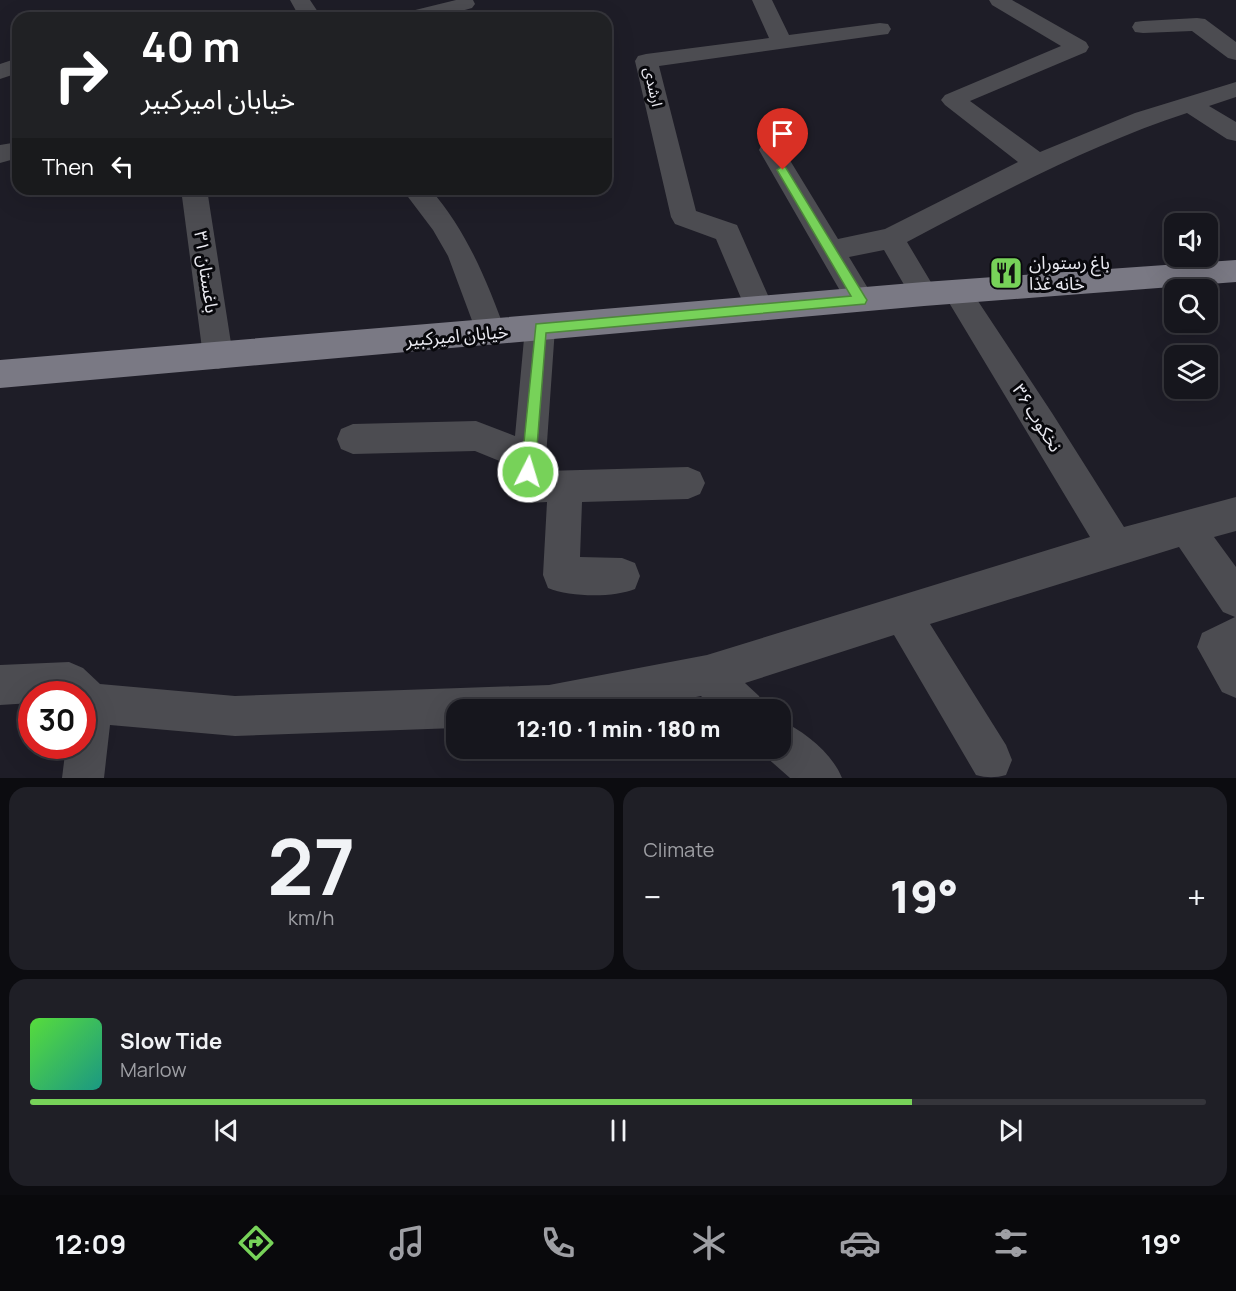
<!DOCTYPE html>
<html lang="en">
<head>
<meta charset="utf-8">
<style>
  body { margin:0; font-family:Manrope,"Noto Sans Arabic",sans-serif; background:#1f1f26; color:#f1f3f6; height:100vh; display:flex; flex-direction:column; font-size:22px; white-space:nowrap }
  * { box-sizing:border-box; margin:0 }
  p { font-size:20px; color:#9e9fa4 }
  .icon { flex:none; width:33px; height:33px; fill:none; stroke:currentColor; stroke-width:2; stroke-linecap:round; stroke-linejoin:round }
  .map { position:relative; height:778px; overflow:hidden }
  .details { display:flex; flex-direction:column; gap:9px; padding:9px; background:#0c0c10; flex:1 }
  .details>* { flex:none }
  .guide { position:absolute; left:12px; top:12px; width:600px; height:183px; border-radius:18px; box-shadow:0 6px 24px #0002,0 0 0 2px #35353b; background:#202124; color:#fff; overflow:hidden }
  .buttons { position:absolute; left:1164px; top:213px; display:grid; gap:12px }
  .buttons a { display:grid; place-items:center; width:54px; height:54px; border-radius:12px; background:#16161d; box-shadow:0 6px 24px #0002,0 0 0 2px #35353b; font-size:30px }
  .speed { position:absolute; left:18px; top:681px; display:flex; gap:12px; font-size:30px; font-weight:700; text-align:center }
  .speed>* { display:grid; place-content:center; width:78px; height:78px; border-radius:50%; background:#16161d; box-shadow:0 6px 24px #0002,0 0 0 2px #35353b; line-height:1 }
  .speed .limit { border:9px solid #d22; background:#fff; color:#111 }
  .pin { position:absolute; display:grid; place-items:center; width:51px; height:51px; color:#fff; margin:-62px -26px; border-radius:50% 50% 50% 0; rotate:-45deg; box-shadow:0 0 6px #0007 }
  .pin .icon { rotate:45deg }
  .me { position:absolute; width:66px; margin:-33px; rotate:5deg; stroke-linejoin:round; filter:drop-shadow(0 0 4px #0008) }
  .turn { display:flex; align-items:center; gap:21px; height:126px; padding:0 30px; font-size:27px }
  .turn .icon { width:78px; height:78px; stroke-width:2.5 }
  .turn b { display:block; font-size:42px; line-height:51px }
  .then { display:flex; align-items:center; height:57px; padding:0 30px; background:#0003; gap:12px; font-size:22px }
  .big { font-size:45px; font-weight:800; line-height:1.1 }
  .details .tile { flex:1; display:flex; flex-direction:column; justify-content:center; gap:9px; min-width:0; padding:0 21px; border-radius:18px; background:#1f1f26 }
  .details .dial { align-items:center; gap:0 }
  .dial b { font-size:78px; line-height:1 }
  .song { display:flex; align-items:center; gap:18px }
  .cover { width:72px; height:72px; border-radius:9px; background:linear-gradient(135deg,hsl(110 70% 55%),hsl(170 70% 35%)) }
  .played { height:6px; border-radius:3px; background:linear-gradient(90deg,#77d259 75%,#35353b 75%) }
  .keys { display:flex; justify-content:space-around; direction:ltr }
  .heat { display:flex; justify-content:space-between; align-items:center; font-size:33px; direction:ltr }
  .details .tiles { flex:1; display:grid; gap:9px; grid-template-columns:1fr 1fr }
  .tile:last-child { grid-column:span 2 }
  .trip { position:absolute; left:446px; top:699px; width:345px; height:60px; border-radius:18px; background:#16161d; box-shadow:0 6px 24px #0002,0 0 0 2px #35353b; font-weight:800; line-height:60px; text-align:center }
  .menu { display:flex; height:96px; justify-content:space-around; align-items:center; background:#09090c; color:#9e9fa4 }
  .menu .icon { width:42px; height:42px }
  .menu .current { color:#77d259 }
  .menu b { font-size:27px; color:#f1f3f6 }
  .map>svg:first-child { display:block }
</style>
</head>
<body>
<div class="map">
<svg width="1236" height="778" viewBox="0 0 1236 778">
  <rect width="100%" height="100%" fill="#1e1d27"/>
  <g fill="none" stroke-linecap="round" stroke-linejoin="round">
    <path fill="#4c4c51" fill-rule="evenodd" d="M290,0H310L322,18H300Z
      M456,0H473L475,4L472,8L436,18H400L403,13Z
      M752,0H772L789,35L880,23L888,24L891,29L888,34L880,35L659,66L696,211L737,225L774,309L769,317L759,321L749,317L716,239L675,224L671,217L635,61L638,56L646,54L769,38Z
      M989,0H1012L1086,42L1089,47L1086,52L970,101L1040,152L1135,113L1236,82V97L1209,106L1236,122V141L1227,139L1187,113C1089,145 999,194 907,242L938,294L934,302L924,305L914,302L884,250L849,257L875,300L870,308L860,311L850,308L759,150L762,144L771,142L780,144L838,239L885,229L1018,162L945,105L941,100L945,95L1061,46L992,5Z
      M140,12L149,13L152,18H129L132,13Z
      M1197,18L1205,19L1236,42V60L1228,58L1192,31L1143,33L1135,32L1132,27L1135,22L1143,21Z
      M18,58V73L0,79V64Z
      M18,142V158L0,163V145Z
      M181,189H207L233,356L229,365L218,369L207,365L203,356Z
      M402,189H430C467,231 487,281 506,333L502,342L491,345L480,342L448,256L433,230Z
      M956,280L966,283L1052,413L1124,527L1236,497V531L1214,537L1236,567V698L1222,692L1197,647L1202,633L1235,617L1223,612L1179,547L930,624L1006,745L1012,760L1006,775C995,778 987,778 976,775L894,635L745,683L759,696L765,710H715L701,696L630,710H456V728L235,736L110,725L104,778H62L66,746H82V694H32V703L0,705V665L69,662L83,668L100,684L235,696L549,685L707,655L1090,537L942,291L946,283Z
      M540,316L551,319L555,328L545,471L688,467L700,472L705,483L700,494L688,499L582,502L580,557L622,558L635,563L640,576L635,589C613,598 570,597 548,588L543,575L547,502L527,503L515,498L510,487L512,466L475,451L353,454L341,449L337,439L341,429L353,424L476,421L515,436L525,328L529,319Z
      M780,720C804,731 832,753 842,778H790L765,756L762,748H780Z"/>
    <path fill="#7a7984" fill-rule="evenodd" d="M1236,260V282L924,306L0,388V360L924,282Z"/>
  </g>
  <path fill="#77d259" stroke="#4d883a" stroke-width="1.5" d="M783,166L786,168L865,297L867,300L865,304L546,333L535,472L533,477L528,479L523,477L521,472L536,324L851,296L777,170Z"/>
  <defs>
    <symbol id="restaurant-square" viewBox="-11 -11 22 22"><rect x="-9" y="-9" width="18" height="18" rx="4" fill="#77d259" stroke="#08080c"/><path d="M-5-6h1v4h1v-4h1v4h1v-4h1v5L-1.5 .5V6h-2V.5L-5-1ZM5-6V6H3V1.5H1.5Q1.5-4 5-6Z" fill="#111"/></symbol>
  </defs>
  <g fill-rule="evenodd">
    <use href="#restaurant-square" x="987" y="254" width="38" height="38"/>
  </g>
  <g text-anchor="middle" stroke-width="6" stroke-linejoin="round" paint-order="stroke">
    <g font-size="15" fill="#eaeaf1" stroke="#08080c">
      <text transform="translate(653 87) rotate(78)" y="5">ارشدی</text>
    </g>
    <g font-size="18" fill="#eaeaf1" stroke="#08080c" text-anchor="start">
      <text x="1029" y="269">باغ رستوران<tspan x="1029" dy="21">خانه غذا</tspan></text>
    </g>
    <g font-size="18" fill="#eaeaf1" stroke="#08080c">
      <text transform="translate(206 272) rotate(82)" y="6">باغستان ۳۱</text>
      <text transform="translate(457 336) rotate(-5)" y="6">خیابان امیرکبیر</text>
      <text transform="translate(1037 418) rotate(58)" y="6">نخکوب ۳۶</text>
    </g>
  </g>
</svg>
<div class="buttons">
<a><svg class="icon" aria-label="sound" viewBox="0 0 24 24"><path d="M4 9h4l5-4v14l-5-4H4zM17 9q2 3 0 6"/></svg></a>
<a><svg class="icon" aria-label="search" viewBox="0 0 24 24"><circle cx="10" cy="10" r="6"/><path d="M15 15l6 6"/></svg></a>
<a><svg class="icon" aria-label="layers" viewBox="0 0 24 24"><path d="M12 4l9 5-9 5-9-5zM3 14l9 5 9-5"/></svg></a>
</div>
<div class="speed"><div class="limit">30</div></div>
<div class="pin" style="left:783px;top:170px;background:#d93025"><svg class="icon" aria-label="arrive" viewBox="0 0 24 24"><path d="M6 21V4h12l-3 4 3 4H6"/></svg></div>
<svg class="me" style="left:528px;top:472px" viewBox="-20 -20 40 40"><circle r="17" fill="#77d259" stroke="#fff" stroke-width="3"/><path d="M0-11L8 9 0 5-8 9z" fill="#fff"/></svg>
<div class="trip">12:10 · 1 min · 180 m</div>
<div class="guide">
<div class="turn"><svg class="icon" aria-label="right" viewBox="0 0 24 24"><path d="M7 20v-9h11M14 6l5 5-5 5"/></svg><div><b>40 m</b>خیابان امیرکبیر</div></div>
<div class="then">Then<svg class="icon" aria-label="left" viewBox="0 0 24 24"><path d="M17 20v-9H6M10 6l-5 5 5 5"/></svg></div>
</div>
</div>
<section class="details">
<div class="tiles">
<div class="tile dial"><b>27</b><p>km/h</p></div>
<div class="tile"><p>Climate</p>
<div class="heat"><a>−</a><b class="big">19°</b><a>+</a></div>
</div>
<div class="tile">
<div class="song"><i class="cover"></i><div><b>Slow Tide</b><p>Marlow</p></div></div>
<div class="played"></div>
<div class="keys"><svg class="icon" aria-label="previous" viewBox="0 0 24 24"><path d="M18 5L8 12l10 7zM5 5v14"/></svg><svg class="icon" aria-label="pause" viewBox="0 0 24 24"><path d="M8 5v14M16 5v14"/></svg><svg class="icon" aria-label="next" viewBox="0 0 24 24"><path d="M6 5l10 7-10 7zM19 5v14"/></svg></div>
</div>
</div>
</section>
<nav class="menu">
<b>12:09</b>
<svg class="icon current" aria-label="directions" viewBox="0 0 24 24"><path d="M12 3l9 9-9 9-9-9zM9 14v-3h6M13 9l2 2-2 2"/></svg>
<svg class="icon" aria-label="music" viewBox="0 0 24 24"><path d="M9 18V5l10-2v13"/><circle cx="6" cy="18" r="3"/><circle cx="16" cy="16" r="3"/></svg>
<svg class="icon" aria-label="phone" viewBox="0 0 24 24"><path d="M5 4h4l2 5-3 2q2 4 5 5l2-3 5 2v4C11 20 4 13 5 4z"/></svg>
<svg class="icon" aria-label="climate" viewBox="0 0 24 24"><path d="M12 3v18M4 7l16 10M4 17L20 7"/></svg>
<svg class="icon" aria-label="car" viewBox="0 0 24 24"><path d="M5 17H2v-5l4-1 3-4h7l3 4 3 1v5h-3M9 17h6M6 11h13"/><circle cx="7" cy="17" r="2"/><circle cx="17" cy="17" r="2"/></svg>
<svg class="icon" aria-label="filters" viewBox="0 0 24 24"><path d="M4 7h16M4 17h16"/><circle cx="9" cy="7" r="2"/><circle cx="15" cy="17" r="2"/></svg>
<b>19°</b>
</nav>
</body>
</html>
